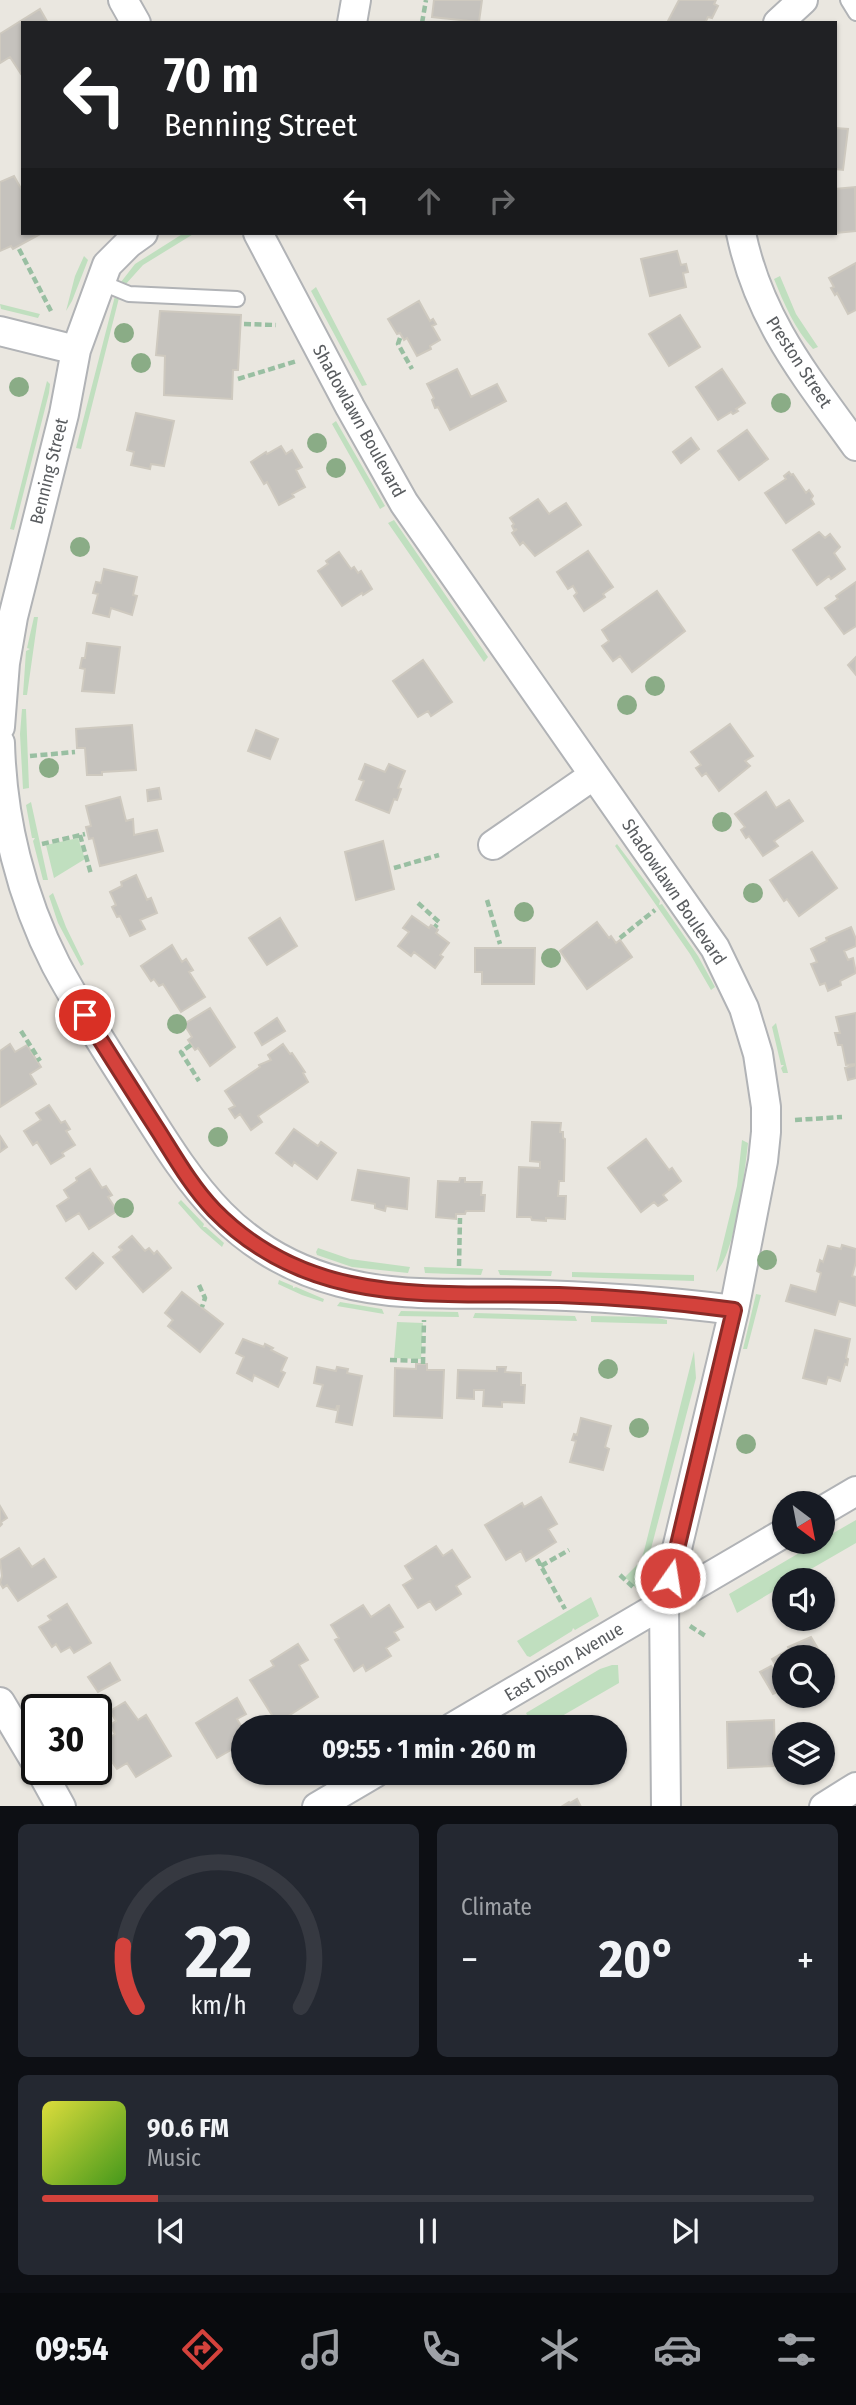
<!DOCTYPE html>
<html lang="en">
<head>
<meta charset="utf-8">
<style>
  body { margin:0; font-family:"Fira Sans Condensed",sans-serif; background:#242831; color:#f1f3f6; height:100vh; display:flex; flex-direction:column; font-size:26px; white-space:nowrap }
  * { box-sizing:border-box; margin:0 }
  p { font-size:23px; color:#9ea1a6 }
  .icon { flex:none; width:38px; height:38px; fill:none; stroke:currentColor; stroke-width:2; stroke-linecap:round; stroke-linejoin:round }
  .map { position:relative; height:1806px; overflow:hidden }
  .side { display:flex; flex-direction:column; gap:18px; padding:18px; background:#0d0f14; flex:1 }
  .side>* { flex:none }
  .top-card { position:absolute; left:21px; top:21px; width:816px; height:214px; border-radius:0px; box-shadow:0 2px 5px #0004; background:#202124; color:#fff; overflow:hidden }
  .needle { width:46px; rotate:148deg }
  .controls { position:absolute; left:772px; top:1491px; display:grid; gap:14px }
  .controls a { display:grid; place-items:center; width:63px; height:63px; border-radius:50%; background:#171b24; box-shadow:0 2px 5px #0004; font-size:35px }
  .speed { position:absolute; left:21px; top:1694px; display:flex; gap:14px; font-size:35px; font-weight:700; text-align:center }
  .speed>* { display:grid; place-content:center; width:91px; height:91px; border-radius:50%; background:#171b24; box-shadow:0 2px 5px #0004; line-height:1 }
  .speed .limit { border:4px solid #111; border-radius:10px; background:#fff; color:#111 }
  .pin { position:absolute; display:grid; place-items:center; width:60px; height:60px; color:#fff; margin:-30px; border:4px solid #fff; border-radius:50%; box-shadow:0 2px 7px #0007 }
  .me { position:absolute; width:77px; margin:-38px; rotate:13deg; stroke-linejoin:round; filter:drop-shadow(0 0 5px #0008) }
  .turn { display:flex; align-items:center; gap:24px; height:147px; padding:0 28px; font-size:32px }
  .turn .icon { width:91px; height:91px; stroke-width:2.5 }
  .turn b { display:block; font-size:49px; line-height:60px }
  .lanes { display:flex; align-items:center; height:66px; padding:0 28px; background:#0003; justify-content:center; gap:35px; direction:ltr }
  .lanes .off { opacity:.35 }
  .big { font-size:52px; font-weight:700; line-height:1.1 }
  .side .card { flex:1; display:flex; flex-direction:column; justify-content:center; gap:10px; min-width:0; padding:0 24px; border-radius:10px; background:#242831 }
  .side .dial { align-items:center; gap:0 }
  .dial svg { height:182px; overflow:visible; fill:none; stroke:#363941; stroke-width:7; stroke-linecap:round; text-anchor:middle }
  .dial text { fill:#f1f3f6; stroke:none }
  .song { display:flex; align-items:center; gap:21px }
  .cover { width:84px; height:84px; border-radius:10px; background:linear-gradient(135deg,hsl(60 70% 55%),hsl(100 70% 35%)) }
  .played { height:7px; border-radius:4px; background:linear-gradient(90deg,#d4423c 15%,#363941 15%) }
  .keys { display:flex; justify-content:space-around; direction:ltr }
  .heat { display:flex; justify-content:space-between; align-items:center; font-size:38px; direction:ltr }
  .side .tiles { flex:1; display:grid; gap:18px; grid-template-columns:1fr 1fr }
  .card:last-child { grid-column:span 2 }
  .trip { position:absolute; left:231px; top:1715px; width:396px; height:70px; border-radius:35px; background:#171b24; box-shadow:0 2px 5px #0004; font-weight:700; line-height:70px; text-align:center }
  .tabs { display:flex; height:112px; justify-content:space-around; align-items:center; background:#090b0e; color:#9ea1a6 }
  .tabs .icon { width:49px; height:49px }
  .tabs .selected { color:#d4423c }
  .tabs b { font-size:32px; color:#f1f3f6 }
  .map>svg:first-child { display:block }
</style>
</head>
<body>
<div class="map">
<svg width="856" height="1807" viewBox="0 0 856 1807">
  <rect width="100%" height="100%" fill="#eae7e0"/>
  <path fill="#c0dfbf" d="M184,233H195L143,265L125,285L121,282L135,264Z
    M84,256L88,260L72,301L66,311L75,276Z
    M780,276L796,314L818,347L813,349C795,329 784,304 774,279Z
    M316,287L367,385L362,386L311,291Z
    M115,296L119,298L81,449L76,448Z
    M0,304L40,314L38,318L1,309Z
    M47,381L50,384L49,393L14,530L10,529Z
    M336,421L385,506L380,509L332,424Z
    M394,520L488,657L484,662L388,523Z
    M34,617H38L27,695H23L26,651L30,649L27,648Z
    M22,709H26L29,788L23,789L20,734Z
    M31,802L48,880H43L33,841L35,838H32L26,805Z
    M78,838L85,859L54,878L46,845Z
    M617,844L660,901L659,905L662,904L698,956L715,987L711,990L690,954L615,846Z
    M53,893L66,927L84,964L81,966L58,923L49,896Z
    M776,1023L788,1073H783L781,1068L784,1065H781L772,1027Z
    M742,1140L748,1143C745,1171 735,1255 716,1272L737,1186Z
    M181,1200L204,1224L203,1227H206L224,1243L222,1247L201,1229L178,1203Z
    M318,1248L350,1259L410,1267L408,1273L352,1267L317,1255L316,1252Z
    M424,1267L483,1269L481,1275L425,1273Z
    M498,1270L552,1271L551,1276L500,1275Z
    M572,1272L694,1275V1281L572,1277Z
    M279,1280L293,1286V1288L296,1287L324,1299L323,1302L302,1295L278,1284Z
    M756,1294L761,1295L747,1349H743Z
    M340,1302L382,1309L384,1314L337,1306Z
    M401,1311L458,1312L459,1317L398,1316Z
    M475,1313L575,1316L577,1321L473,1318Z
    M591,1316L653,1317L667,1320V1324L591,1322Z
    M397,1322L423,1323L421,1359L394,1358Z
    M694,1351L696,1378L643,1579L637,1589L625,1577L640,1562L644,1551Z
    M856,1520V1543L792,1580H784V1585L737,1613L729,1594L818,1542H822L823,1539Z
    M591,1597L599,1616L575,1630L573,1628L572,1631L530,1657L527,1656L517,1641Z
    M612,1665H618L619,1683L543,1727H533L526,1713L600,1669Z"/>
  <path fill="#c5c2bd" stroke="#cec9bf" stroke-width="2" d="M434,0H482L479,22L432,17Z
    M679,0H716L714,4L718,6L712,18L708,17L705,23H673L668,21Z
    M40,9L48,23H23V73L21,74L10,57L0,63V34Z
    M835,128L848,129L843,170L835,169Z
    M14,176L23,192V233H42L13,249L11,246L0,251V182Z
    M855,187L856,231L825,234L835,233V189Z
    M677,251L681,265L686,264L688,272L683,273L686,287L650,296L641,259Z
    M856,263V310L848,314L837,293L835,295L831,288L834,287L829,278Z
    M419,301L430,321L433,319L436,324L432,326L440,340L430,346L431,349L417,356L407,338L404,340L400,333L397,334L388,319Z
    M160,311L241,315L238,370H233L232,399L164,395L165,356L156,355Z
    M680,315L700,347L669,366L649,334Z
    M457,369L471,397L497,384L506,401L450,430L438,407L435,408L432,400L434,398L427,384Z
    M722,369L745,403L736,409L738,411L733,414L731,412L718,420L696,387Z
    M136,413L174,421L164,466L151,464L150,469L131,465L134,452L127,450Z
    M747,430L768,459L739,480L718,451Z
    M691,438L699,449L681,463L673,452Z
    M281,446L286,454L292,450L302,467L296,470L305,487L292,494L294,497L279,505L267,482L264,484L251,462L266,452L267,454Z
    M789,472L791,475L793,474L806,493L809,490L813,496L811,499L814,504L786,523L765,493L786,479L784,476Z
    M538,499L549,514L566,503L581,525L535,556L523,542L520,545L512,533L517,529L514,530L512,526L514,524L510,518Z
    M819,532L825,538L830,534L840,547L834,553L845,569L831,579L829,576L817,585L793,550Z
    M588,551L613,587L603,594L605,597L584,611L574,596L577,593L573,586L568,589L557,572Z
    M339,552L351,569L354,567L358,573L361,571L372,589L363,595L362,593L342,606L318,571L328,564L326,561Z
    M104,569L137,577L133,595L137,596L132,615L111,608L109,617L93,613L98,594L93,593L96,582L101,583Z
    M856,582V626L844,634L825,608L838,599L836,596Z
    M657,591L685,631L632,672L620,656L613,661L602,646L609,641L602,630Z
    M87,643L120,647L114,693L82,691L85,669L80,668L82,658H85Z
    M856,657V675L848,665Z
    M423,660L452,702L431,716L428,711L418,717L393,681Z
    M730,724L753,756L745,761L750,766L719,791L706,773L702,776L696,768L701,765L691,752Z
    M132,725L136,770L102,772V775H87L85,748H77L76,729Z
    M256,730L278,739L270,759L248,751Z
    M365,764L385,772L389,764L405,771L398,788L401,789L397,800L394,799L389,813L356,800L364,781L359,779Z
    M159,788L161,799L148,801L147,790Z
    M766,792L776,808L789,800L803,821L774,841L778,846L763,856L749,836L746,838L741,830L745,827L735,814Z
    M120,797L126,821L133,819L134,835L157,830L163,851L100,866L93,838L89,839L86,827L91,826L86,806Z
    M383,841L394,889L356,900L345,852Z
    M812,852L837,888L799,916L787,899L784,901L770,880Z
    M136,875L147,900L151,898L157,913L140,920L145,929L130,936L120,916L117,917L112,907L116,905L110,892L122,886L121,882Z
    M412,916L429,928L431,925L435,927L438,930L436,933L449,943L440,955L443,957L435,968L414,952L411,956L398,946L409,932L403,928Z
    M280,918L297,946L267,965L249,938Z
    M597,922L609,938L611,936L616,943L620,940L632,957L587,989L560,951Z
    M851,927L856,939V946L844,951L848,960L853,958L856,973L840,981L841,985L828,991L825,983L820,985L811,964L817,962L811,949L827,941L826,938Z
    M172,945L182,962L186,959L193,970L189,972L205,997L181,1012L163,984L159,986L154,979L151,981L141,966Z
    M475,948H535L534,984H482V972H475Z
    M210,1008L235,1047L210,1066L198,1048L195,1050L188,1040L192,1037L184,1024Z
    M856,1013V1078L848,1080L845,1068L856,1065L855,1064L846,1065L842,1045H838L835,1033H840L836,1017Z
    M277,1018L285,1031L262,1045L255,1033Z
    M10,1044L15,1052L27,1045L41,1067L30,1074L36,1084L0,1107V1051Z
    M283,1044L290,1054L292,1053L305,1072L303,1073L308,1082L258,1116L262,1122L251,1130L240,1114L235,1118L229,1109L235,1106L225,1091L260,1067L259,1065L271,1060L268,1055Z
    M49,1105L61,1123L65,1121L70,1129L66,1131L75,1145L62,1153L64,1156L51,1164L37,1142L33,1145L24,1131L41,1120L36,1113Z
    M532,1122L561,1123L560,1132H563V1138L565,1139L564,1181H559L558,1196H566L565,1219L546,1218V1221L532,1220L531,1217H517L519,1167L540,1168V1162L530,1161Z
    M294,1129L318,1146L321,1142L336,1153L317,1179L294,1162L292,1166L276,1153Z
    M0,1136L7,1147L0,1152Z
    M646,1139L669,1170L672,1168L681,1181L663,1195L667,1200L658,1206L654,1202L641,1212L608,1168Z
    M90,1169L102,1188L106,1186L112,1195L108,1197L117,1211L89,1229L79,1213L66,1221L57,1206L69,1198L64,1190L77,1181L76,1178Z
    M358,1170L409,1178L407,1209L386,1206L385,1211L375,1208V1204L352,1200Z
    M460,1178H465V1182H482L481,1195H485L484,1211H466L465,1214H456V1219L436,1217L438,1181L459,1182Z
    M132,1236L145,1251L149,1248L154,1254L157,1251L171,1268L143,1292L113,1257L122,1250L119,1247Z
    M842,1245L856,1249V1262L852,1276L856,1277V1306L839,1301L835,1315L786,1301L791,1285L816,1292L821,1273L817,1271L820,1260L823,1262L828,1246L841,1249Z
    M93,1253L103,1263L76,1289L66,1278Z
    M182,1292L223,1324L200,1352L168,1326L173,1320L165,1313Z
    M815,1330L850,1339L846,1358L848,1359L847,1365L845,1364L840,1381L828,1377L826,1384L803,1378Z
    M243,1339L264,1347L265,1344L273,1348L271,1350L287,1358L281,1371L285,1373L278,1387L254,1375L252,1381L237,1373L244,1357L236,1353Z
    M416,1364H427V1370H444L442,1418L394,1416L395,1368L416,1369Z
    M317,1367L336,1371L337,1367L348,1369L347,1373L362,1376L352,1425L336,1422L339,1406H337L336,1410L317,1406L323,1385L314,1383Z
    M497,1367H506L505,1372L521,1373V1385H525L524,1403L502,1402V1407L483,1406L484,1390H474V1399L457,1398L458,1370L497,1371Z
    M581,1418L611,1426L605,1447L609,1449L603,1470L570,1462L576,1441L572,1440L574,1434L577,1435Z
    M541,1497L557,1524L548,1529L556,1542L526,1561L521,1551L506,1560L485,1525L522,1503L524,1507Z
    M0,1506L7,1518L1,1522L2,1524L0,1526Z
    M436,1546L443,1556L452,1550L470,1577L456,1586L461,1594L436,1610L430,1601L418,1608L403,1585L413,1579L405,1566Z
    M19,1548L32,1567L44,1559L56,1577L18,1601L7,1585L3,1588L0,1583L2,1576L0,1560Z
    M67,1604L91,1643L74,1653L70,1647L61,1652L56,1644L52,1647L39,1627L51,1620L48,1616Z
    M363,1605L371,1617L389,1605L403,1627L394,1632L399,1640L386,1648L391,1656L366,1671L363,1665L354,1671L335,1640L339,1638L331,1625Z
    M811,1637L829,1667L822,1671V1657H784V1689L773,1694L760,1672L771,1666L776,1673L779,1671L772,1659L789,1649L788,1647Z
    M298,1644L308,1660L299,1665L318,1697L277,1723L250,1680L274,1666L271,1661Z
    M110,1663L120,1680L98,1692L88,1677Z
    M237,1698L246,1714L237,1719L243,1729V1743L217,1758L196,1723Z
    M125,1702L138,1720L146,1715L171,1756L136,1777L127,1763L117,1769L112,1762L110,1764L105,1755L108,1754L102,1743L115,1734L110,1725L116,1721L110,1711Z
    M774,1720L775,1756H779V1762H775V1766L728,1768L727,1722Z
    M577,1799L581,1807H561L569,1802L570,1803Z"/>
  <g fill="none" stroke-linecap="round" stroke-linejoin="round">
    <defs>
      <path id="lane" d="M848,0L856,13
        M100,282L129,294L237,299"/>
      <path id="street" d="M123,0L136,23
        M352,23L356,0
        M778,23L803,0
        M258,233L350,407L404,503L715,948L744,1008L758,1054L766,1107V1132L763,1161L734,1310L664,1603L666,1807
        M741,233C759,320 805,375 856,446
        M0,331L76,350
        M0,727L5,663L13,617L64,414L76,350L107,265L129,243L143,233
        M0,743C2,819 21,897 56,965C78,1006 103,1045 128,1084C186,1175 226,1252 340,1282C395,1297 453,1293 510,1294C585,1296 659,1300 734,1310
        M493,845L594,775
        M822,1511L856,1491
        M0,1702L37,1764
        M453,1727L784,1533
        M40,1769L61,1807
        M317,1807L375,1773
        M824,1807L856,1787"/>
    </defs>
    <use href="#lane" stroke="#b1b3b6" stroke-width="18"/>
    <use href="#street" stroke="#b1b3b6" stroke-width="32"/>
    <path stroke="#99bfa2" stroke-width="4.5" stroke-dasharray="7 3.5" stroke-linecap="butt" d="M422,23L426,0
      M19,249L51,311
      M244,324L276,325
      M400,338L398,344L412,369
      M238,379L297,361
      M30,756L75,752
      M80,835L91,874
      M42,844L85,834
      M394,868L439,855
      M487,900L500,944
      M418,903L439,922L435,927
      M620,938L655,910
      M21,1031L40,1061
      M191,1045L181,1052L199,1081
      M795,1120L842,1117
      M459,1266L460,1218
      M199,1285L205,1298L202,1307
      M390,1360L423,1361
      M423,1364L424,1320
      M537,1559L565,1609
      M541,1566L569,1550
      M620,1575L635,1589
      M690,1626L707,1637"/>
    <use href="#lane" stroke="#fff" stroke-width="14"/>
    <use href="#street" stroke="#fff" stroke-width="28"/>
  </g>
  <g fill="#8aac86">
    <circle cx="124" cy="333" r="10"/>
    <circle cx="141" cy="363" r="10"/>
    <circle cx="19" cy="387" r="10"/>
    <circle cx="781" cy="403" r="10"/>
    <circle cx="317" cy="443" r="10"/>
    <circle cx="336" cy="468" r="10"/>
    <circle cx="80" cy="547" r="10"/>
    <circle cx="655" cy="686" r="10"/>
    <circle cx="627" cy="705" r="10"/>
    <circle cx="49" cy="768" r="10"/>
    <circle cx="722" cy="822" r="10"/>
    <circle cx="753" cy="893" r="10"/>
    <circle cx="524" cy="912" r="10"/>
    <circle cx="551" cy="958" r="10"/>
    <circle cx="177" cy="1024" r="10"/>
    <circle cx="218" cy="1137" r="10"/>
    <circle cx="124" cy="1208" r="10"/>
    <circle cx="767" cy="1260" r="10"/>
    <circle cx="608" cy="1369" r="10"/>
    <circle cx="639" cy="1428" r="10"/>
    <circle cx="746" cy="1444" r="10"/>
  </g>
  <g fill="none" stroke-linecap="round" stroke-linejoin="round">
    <defs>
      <path id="route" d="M85,1015C109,1054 134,1093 159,1132C176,1159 192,1187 214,1210C311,1309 433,1292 559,1295C618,1297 675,1302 734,1310L670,1578"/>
    </defs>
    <use href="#route" stroke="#8a2b27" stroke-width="18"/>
    <use href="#route" stroke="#d4423c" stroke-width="12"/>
  </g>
  <g text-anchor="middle" stroke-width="6" stroke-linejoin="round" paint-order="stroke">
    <g font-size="18" fill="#595c5f" stroke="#fff">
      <text transform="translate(799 362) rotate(57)" y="6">Preston Street</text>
      <text transform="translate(359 421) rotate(61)" y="6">Shadowlawn Boulevard</text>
      <text transform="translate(49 471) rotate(-76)" y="6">Benning Street</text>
      <text transform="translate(674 892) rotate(56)" y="6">Shadowlawn Boulevard</text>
      <text transform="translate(564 1662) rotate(-31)" y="6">East Dison Avenue</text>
    </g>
  </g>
</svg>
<div class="controls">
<a><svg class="needle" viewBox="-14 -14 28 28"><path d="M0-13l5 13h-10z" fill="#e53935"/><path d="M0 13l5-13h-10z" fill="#9ea1a6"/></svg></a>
<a><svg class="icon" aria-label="sound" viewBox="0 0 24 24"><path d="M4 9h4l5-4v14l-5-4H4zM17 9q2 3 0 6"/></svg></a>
<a><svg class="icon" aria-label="search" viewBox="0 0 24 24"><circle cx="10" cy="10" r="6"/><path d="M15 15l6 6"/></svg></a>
<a><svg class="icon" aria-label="layers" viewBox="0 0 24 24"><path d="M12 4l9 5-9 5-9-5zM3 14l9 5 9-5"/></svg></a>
</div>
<div class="speed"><div class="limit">30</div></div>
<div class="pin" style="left:85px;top:1015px;background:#d93025"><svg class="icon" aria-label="arrive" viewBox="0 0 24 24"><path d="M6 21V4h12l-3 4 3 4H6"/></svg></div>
<svg class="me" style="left:670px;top:1578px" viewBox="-20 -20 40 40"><circle r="17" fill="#d4423c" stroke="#fff" stroke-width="3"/><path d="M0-11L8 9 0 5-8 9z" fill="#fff"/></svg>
<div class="trip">09:55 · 1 min · 260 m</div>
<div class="top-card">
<div class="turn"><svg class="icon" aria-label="left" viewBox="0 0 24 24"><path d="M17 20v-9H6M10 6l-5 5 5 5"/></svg><div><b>70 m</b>Benning Street</div></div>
<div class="lanes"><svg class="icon" aria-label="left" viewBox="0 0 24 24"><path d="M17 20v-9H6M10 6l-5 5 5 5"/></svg><svg class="icon off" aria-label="ahead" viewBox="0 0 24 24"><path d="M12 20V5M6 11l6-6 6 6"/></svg><svg class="icon off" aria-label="right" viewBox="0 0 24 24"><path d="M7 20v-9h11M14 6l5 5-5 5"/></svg></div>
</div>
</div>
<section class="side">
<div class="tiles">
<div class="card dial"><svg viewBox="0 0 100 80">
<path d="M14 69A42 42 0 1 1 86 69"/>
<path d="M14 69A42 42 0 0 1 8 42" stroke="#d4423c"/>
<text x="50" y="56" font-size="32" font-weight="700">22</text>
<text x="50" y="72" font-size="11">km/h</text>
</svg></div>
<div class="card"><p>Climate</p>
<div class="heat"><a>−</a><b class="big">20°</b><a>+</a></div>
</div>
<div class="card">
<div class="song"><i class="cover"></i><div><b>90.6 FM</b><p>Music</p></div></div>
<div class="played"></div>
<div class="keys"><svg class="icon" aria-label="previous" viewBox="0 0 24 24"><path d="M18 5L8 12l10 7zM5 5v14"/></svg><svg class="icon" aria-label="pause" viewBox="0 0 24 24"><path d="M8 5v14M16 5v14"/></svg><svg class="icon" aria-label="next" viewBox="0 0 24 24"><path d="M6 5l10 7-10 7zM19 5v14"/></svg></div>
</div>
</div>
</section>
<nav class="tabs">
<b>09:54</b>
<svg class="icon selected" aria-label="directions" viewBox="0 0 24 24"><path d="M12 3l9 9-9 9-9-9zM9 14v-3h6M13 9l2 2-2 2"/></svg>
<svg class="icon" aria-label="music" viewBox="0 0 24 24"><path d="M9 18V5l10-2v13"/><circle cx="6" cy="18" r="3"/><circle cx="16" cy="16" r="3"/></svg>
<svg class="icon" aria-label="phone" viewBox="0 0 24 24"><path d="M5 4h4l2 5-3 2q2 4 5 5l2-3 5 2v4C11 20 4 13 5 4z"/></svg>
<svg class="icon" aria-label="climate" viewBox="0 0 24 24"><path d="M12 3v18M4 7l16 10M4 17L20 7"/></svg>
<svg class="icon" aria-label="car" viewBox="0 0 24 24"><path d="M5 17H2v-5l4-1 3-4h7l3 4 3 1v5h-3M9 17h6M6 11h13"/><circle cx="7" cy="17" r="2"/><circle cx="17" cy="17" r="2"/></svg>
<svg class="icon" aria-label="filters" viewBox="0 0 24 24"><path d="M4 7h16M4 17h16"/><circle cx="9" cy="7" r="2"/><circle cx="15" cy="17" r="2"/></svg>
</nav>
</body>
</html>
